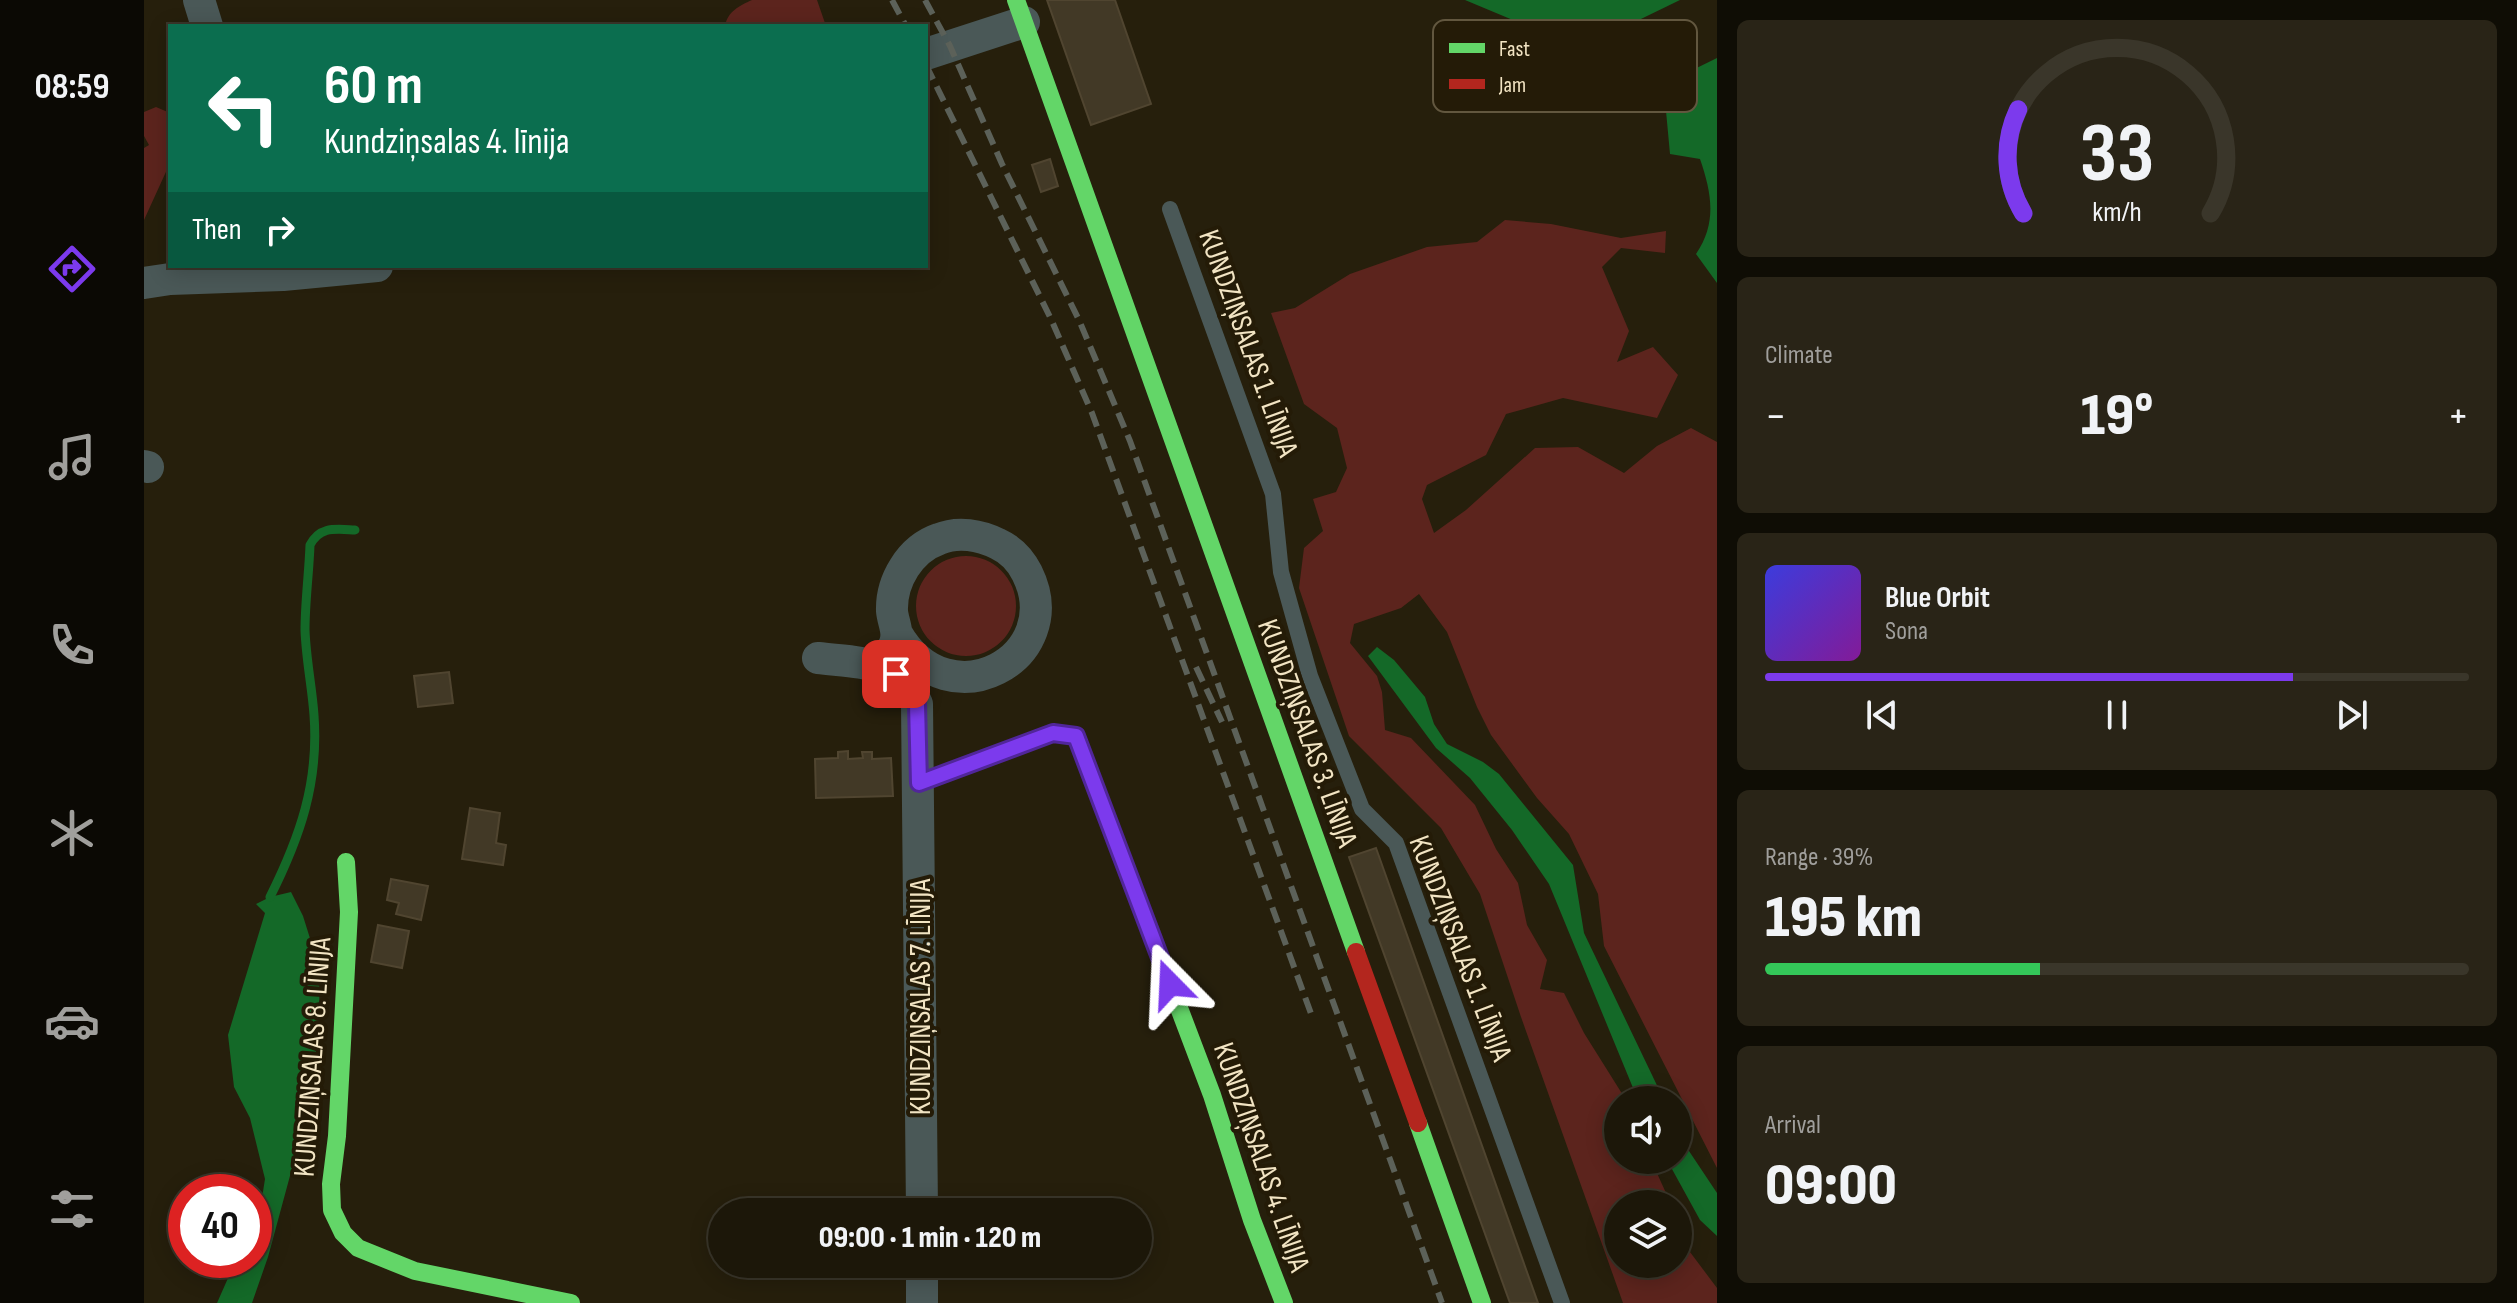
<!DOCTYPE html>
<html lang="en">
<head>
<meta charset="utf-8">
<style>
  body { margin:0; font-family:"Sofia Sans Condensed",sans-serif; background:#292417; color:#f1f3f6; height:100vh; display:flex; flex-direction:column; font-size:30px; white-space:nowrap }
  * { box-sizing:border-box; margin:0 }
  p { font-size:26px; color:#a09f9c }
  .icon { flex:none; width:44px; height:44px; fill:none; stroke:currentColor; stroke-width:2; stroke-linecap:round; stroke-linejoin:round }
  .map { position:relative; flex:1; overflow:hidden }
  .sheet { display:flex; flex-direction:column; gap:20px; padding:20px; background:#0f0d05; width:800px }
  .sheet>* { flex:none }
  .banner { position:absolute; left:24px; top:24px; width:760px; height:244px; border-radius:0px; box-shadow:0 4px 20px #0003,0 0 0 2px #3a362a; background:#0b6e4f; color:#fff; overflow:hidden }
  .fabs { position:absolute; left:1460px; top:1086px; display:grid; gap:16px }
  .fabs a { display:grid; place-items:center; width:88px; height:88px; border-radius:50%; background:#1c1709; box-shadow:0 4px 20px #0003,0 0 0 2px #3a362a; font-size:40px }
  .speed { position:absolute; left:24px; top:1174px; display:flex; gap:16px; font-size:40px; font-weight:700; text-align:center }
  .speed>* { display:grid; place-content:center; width:104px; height:104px; border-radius:50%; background:#1c1709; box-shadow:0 4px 20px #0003,0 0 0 2px #3a362a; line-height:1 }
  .speed .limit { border:12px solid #d22; background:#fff; color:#111 }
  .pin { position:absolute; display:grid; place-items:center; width:68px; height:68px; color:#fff; margin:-34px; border-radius:16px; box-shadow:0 4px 12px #0006 }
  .me { position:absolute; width:88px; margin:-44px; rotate:339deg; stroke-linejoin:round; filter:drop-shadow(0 0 6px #0008) }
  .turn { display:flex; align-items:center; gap:28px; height:168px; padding:0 24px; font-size:36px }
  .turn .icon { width:104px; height:104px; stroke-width:2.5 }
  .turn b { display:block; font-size:56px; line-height:68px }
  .then { display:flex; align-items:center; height:76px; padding:0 24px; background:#0003; gap:16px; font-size:30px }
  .big { font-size:60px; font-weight:800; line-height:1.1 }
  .sheet .tile { flex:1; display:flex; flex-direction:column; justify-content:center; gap:12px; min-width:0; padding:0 28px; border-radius:12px; background:#292417 }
  .sheet .dial { align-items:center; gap:0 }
  .dial svg { height:208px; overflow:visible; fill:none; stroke:#3a362a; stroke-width:7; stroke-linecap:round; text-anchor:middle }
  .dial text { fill:#f1f3f6; stroke:none }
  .song { display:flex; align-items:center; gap:24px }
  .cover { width:96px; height:96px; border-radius:12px; background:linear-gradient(135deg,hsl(240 70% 55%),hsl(290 70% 35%)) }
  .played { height:8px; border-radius:4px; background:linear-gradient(90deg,#7c3aed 75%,#3a362a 75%) }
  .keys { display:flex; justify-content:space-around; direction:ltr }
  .heat { display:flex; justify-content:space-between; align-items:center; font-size:44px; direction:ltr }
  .charge { height:12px; border-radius:6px; background:linear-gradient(90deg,#34c759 39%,#3a362a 0) }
  .trip { position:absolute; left:564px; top:1198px; width:444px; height:80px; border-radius:40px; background:#1c1709; box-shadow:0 4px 20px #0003,0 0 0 2px #3a362a; font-weight:800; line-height:80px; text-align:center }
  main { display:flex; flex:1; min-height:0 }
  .tab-bar { display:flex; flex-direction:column; width:144px; justify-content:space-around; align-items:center; background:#0b0904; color:#a09f9c }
  .tab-bar .icon { width:56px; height:56px }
  .tab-bar .selected { color:#7c3aed }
  .tab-bar b { font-size:36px; color:#f1f3f6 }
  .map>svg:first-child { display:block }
</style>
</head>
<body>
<main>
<nav class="tab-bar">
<b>08:59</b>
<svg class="icon selected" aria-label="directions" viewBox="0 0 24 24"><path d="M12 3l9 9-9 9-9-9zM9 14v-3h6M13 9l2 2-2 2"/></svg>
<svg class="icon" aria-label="music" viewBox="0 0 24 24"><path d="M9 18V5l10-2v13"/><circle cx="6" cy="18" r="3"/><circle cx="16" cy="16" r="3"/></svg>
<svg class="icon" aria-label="phone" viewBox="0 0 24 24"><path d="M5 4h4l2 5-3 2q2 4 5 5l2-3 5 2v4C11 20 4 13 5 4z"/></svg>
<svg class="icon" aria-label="climate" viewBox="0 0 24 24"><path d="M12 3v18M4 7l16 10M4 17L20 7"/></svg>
<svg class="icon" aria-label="car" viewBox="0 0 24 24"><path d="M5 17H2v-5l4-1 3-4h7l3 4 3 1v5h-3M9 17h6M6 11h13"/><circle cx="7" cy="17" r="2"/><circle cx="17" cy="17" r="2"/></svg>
<svg class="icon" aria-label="filters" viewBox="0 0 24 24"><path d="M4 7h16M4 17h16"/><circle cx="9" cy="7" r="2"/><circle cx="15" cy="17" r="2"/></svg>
</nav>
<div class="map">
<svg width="1573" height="1303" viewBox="0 0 1573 1303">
  <rect width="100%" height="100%" fill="#261f0c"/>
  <path fill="#5c241d" d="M608,0H673L682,26H581C584,11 595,6 608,0Z
    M12,107L26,113V163L0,220V148L5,145L0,136V112Z
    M1361,220L1407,224L1477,238L1522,231L1521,253L1477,248L1458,267L1485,331L1473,362L1509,347L1534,375L1513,418L1419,398L1362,414L1342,455L1283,485L1278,499L1290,533L1322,510L1391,448L1434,447L1480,473L1513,446L1547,428L1573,442V1168L1460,946L1454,894L1425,834L1393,798L1347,735L1333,707L1303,632L1275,594L1257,608L1210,624L1206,643L1233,676L1238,692L1241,730L1267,738L1331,805L1352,849L1374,883L1383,925L1403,960L1396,989L1420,993L1440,1033L1482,1100H1474V1160H1507L1527,1204H1474V1264H1534V1222L1543,1248L1573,1288V1303H1479L1377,1017L1336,894L1297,828L1205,736L1155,588L1160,548L1179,531L1169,499L1192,492L1203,468L1193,428L1160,404L1127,313L1151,308L1206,274L1283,247L1333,242Z
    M772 606a50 50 0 1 1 100 0a50 50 0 1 1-100 0Z"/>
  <path fill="#146928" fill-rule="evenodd" d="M1321,0H1573V283L1552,254C1573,223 1568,194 1556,159L1526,154L1522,111L1516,101L1436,40L1405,39L1376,23ZM1456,23L1531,82L1532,98L1517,100L1442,41Z
    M1233,647L1250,660L1281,697L1290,724L1303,744L1339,762L1355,774L1429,865L1440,933L1520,1100H1494L1405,884L1368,830L1326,778L1292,748L1224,656Z
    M147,892L159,916L175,967L176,1057L169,1108L153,1150L124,1257L108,1303H73L92,1260H110V1221L117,1204L121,1179L106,1118L90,1087L84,1035L121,913L112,904L126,897Z
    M1534,1129L1545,1151L1573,1193V1236L1556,1220L1523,1160H1534Z"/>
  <path fill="#261f0c" d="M1536,0H1573V58L1524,82L1464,35Z"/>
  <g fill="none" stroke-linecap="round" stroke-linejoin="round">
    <path stroke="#146928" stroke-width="9" d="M126,897C156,837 175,783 170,715C168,687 162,659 161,630C161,602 165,573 166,545C176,526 191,529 211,530"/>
  </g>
  <path fill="#423926" stroke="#504530" stroke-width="2" d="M903,0H971L1007,104L947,125Z
    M906,159L914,186L897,192L888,165Z
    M305,672L309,703L274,707L270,676Z
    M704,751V759L719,758L718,752H728V759L747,758L749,796L672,798L671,759L694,758V752Z
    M326,808L356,813L352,843L362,845L359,865L318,859Z
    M1232,848L1394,1303H1366L1205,857Z
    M247,879L284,886L277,920L252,914L255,903L243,900Z
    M234,925L265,931L258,968L227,962Z"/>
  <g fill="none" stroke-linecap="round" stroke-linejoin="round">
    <path stroke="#4a5857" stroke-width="16" d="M1026,209L1129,494L1137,572L1166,676L1218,809L1252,843L1418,1303"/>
    <path stroke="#4a5857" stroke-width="32" d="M55,0L63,26
      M782,54L880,22
      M0,283L26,279L139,275L233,266
      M0,466L4,467
      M674,658C716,663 754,660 773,704L778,1212
      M726,664C736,660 745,656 750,646C756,633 749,623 748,611C747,581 766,549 795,539C814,531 836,535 854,544C867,550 877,561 883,573C925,657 805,724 753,634
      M778,1264V1303"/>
    <path stroke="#63d668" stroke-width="18" d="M872,0L1212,952
      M775,783L909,733L932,736L1068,1095L1108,1220L1140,1303
      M202,862L205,912L193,1136L187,1184L188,1210L199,1233L214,1248L271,1271L427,1303
      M1274,1123L1338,1303"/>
    <path stroke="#b3261e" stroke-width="18" d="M1212,952L1274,1123"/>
    <path stroke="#5c6159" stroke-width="6" stroke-dasharray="16 8" stroke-linecap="butt" d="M748,0L762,26
      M781,0L806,46L858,164L935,320L986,441L1298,1303
      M782,65L907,319L948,413L1169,1019
      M1052,667L1078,722"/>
  </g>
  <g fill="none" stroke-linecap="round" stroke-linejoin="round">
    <defs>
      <path id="route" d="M752,674L767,691L773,704L775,783L909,733L932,736L1026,984"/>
    </defs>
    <use href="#route" stroke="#51269a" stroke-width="20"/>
    <use href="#route" stroke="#7c3aed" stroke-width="14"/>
  </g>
  <g text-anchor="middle" stroke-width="8" stroke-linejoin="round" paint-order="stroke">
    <g font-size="30" fill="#f2e4c3" stroke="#241b07">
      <text transform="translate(1105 343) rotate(70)" y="10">KUNDZIŅSALAS 1. LĪNIJA</text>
      <text transform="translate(1164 733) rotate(70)" y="10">KUNDZIŅSALAS 3. LĪNIJA</text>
      <text transform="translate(1317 948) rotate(69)" y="10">KUNDZIŅSALAS 1. LĪNIJA</text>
      <text transform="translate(776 997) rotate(-90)" y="10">KUNDZIŅSALAS 7. LĪNIJA</text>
      <text transform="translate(168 1057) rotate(-86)" y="10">KUNDZIŅSALAS 8. LĪNIJA</text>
      <text transform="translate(1118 1157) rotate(71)" y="10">KUNDZIŅSALAS 4. LĪNIJA</text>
    </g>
  </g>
  <rect x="1289" y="20" width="264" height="92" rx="12" fill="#241b07" stroke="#62573f" stroke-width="2"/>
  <rect x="1305" y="43" width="36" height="10" fill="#63d668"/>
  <rect x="1305" y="79" width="36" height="10" fill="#b3261e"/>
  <g font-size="22" fill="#f2e4c3">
    <text x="1355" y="56">Fast</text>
    <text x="1355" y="92">Jam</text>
  </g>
</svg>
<div class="fabs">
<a><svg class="icon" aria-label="sound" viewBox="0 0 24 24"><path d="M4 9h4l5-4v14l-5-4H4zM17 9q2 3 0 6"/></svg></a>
<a><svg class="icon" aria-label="layers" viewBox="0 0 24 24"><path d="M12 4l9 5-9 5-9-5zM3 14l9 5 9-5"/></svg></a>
</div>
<div class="speed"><div class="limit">40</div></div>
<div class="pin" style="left:752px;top:674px;background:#d93025"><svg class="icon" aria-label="arrive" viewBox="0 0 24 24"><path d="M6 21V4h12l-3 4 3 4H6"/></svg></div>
<svg class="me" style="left:1026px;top:984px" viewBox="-20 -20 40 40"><path d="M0-17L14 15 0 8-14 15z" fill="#7c3aed" stroke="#fff" stroke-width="4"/></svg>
<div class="trip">09:00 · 1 min · 120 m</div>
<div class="banner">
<div class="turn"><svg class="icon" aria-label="left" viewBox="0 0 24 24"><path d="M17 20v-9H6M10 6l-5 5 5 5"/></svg><div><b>60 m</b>Kundziņsalas 4. līnija</div></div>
<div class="then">Then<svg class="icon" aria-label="right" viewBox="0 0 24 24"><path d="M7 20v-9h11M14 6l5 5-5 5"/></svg></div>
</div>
</div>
<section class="sheet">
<div class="tile dial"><svg viewBox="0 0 100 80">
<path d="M14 69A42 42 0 1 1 86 69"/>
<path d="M14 69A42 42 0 0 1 12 29" stroke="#7c3aed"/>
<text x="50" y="56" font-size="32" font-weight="700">33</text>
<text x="50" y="72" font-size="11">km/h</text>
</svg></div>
<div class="tile"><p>Climate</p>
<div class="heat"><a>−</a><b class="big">19°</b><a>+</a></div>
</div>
<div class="tile">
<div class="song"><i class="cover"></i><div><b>Blue Orbit</b><p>Sona</p></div></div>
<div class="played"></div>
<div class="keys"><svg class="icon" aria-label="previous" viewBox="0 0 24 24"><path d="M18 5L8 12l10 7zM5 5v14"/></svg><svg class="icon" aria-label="pause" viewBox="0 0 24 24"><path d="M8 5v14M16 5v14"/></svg><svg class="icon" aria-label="next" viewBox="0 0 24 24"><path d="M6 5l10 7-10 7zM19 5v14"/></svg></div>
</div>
<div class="tile"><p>Range · 39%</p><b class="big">195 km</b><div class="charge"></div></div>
<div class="tile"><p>Arrival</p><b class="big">09:00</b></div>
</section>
</main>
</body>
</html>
